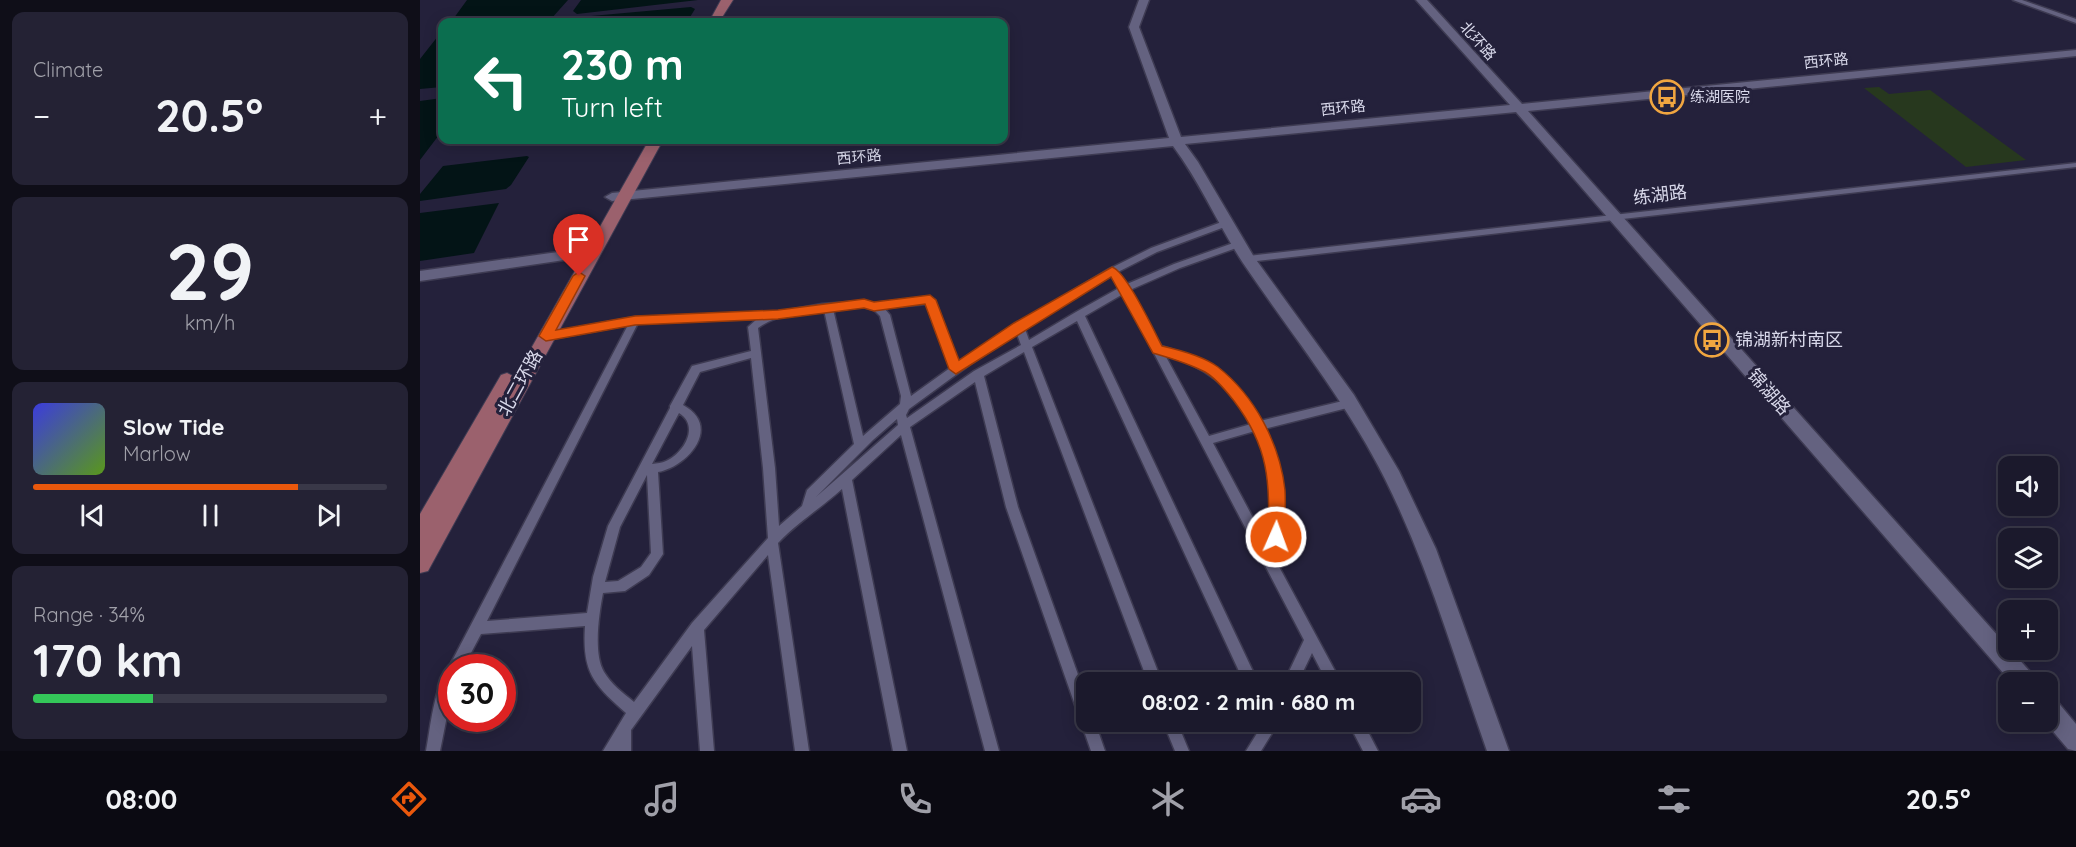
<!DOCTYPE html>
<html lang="en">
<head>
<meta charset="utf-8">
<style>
  body { margin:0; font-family:Quicksand,"Noto Sans SC",sans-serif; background:#242234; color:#f1f3f6; height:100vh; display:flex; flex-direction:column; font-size:22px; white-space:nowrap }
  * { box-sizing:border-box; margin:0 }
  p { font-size:20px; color:#a0a0a9 }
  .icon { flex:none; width:33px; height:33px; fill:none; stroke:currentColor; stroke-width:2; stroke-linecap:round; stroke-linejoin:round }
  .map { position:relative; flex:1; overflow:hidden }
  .drawer { display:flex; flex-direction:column; gap:12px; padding:12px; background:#0f0e18; width:420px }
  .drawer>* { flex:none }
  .top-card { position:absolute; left:18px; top:18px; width:570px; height:126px; border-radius:12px; box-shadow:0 3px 15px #0003,0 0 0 2px #393848; background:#0b6e4f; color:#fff; overflow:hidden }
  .fabs { position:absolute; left:1578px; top:456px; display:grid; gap:12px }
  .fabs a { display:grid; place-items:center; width:60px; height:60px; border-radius:12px; background:#1b192c; box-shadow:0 3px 15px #0003,0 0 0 2px #393848; font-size:30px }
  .speed { position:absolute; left:18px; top:654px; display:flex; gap:12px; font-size:30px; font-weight:700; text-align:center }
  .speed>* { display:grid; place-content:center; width:78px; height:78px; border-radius:50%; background:#1b192c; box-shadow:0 3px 15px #0003,0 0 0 2px #393848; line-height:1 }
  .speed .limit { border:9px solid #d22; background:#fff; color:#111 }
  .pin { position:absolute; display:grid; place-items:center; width:51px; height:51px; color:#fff; margin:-62px -26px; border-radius:50% 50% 50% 0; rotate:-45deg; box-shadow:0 0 6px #0007 }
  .pin .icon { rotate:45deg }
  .me { position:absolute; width:66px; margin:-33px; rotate:2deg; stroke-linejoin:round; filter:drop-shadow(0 0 4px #0008) }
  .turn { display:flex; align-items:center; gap:21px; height:126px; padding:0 24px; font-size:27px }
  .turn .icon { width:78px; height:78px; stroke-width:2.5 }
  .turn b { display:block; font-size:42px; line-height:51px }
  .big { font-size:45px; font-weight:700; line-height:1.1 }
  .drawer .tile { flex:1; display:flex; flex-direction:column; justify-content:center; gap:9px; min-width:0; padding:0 21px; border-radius:12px; background:#242234 }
  .drawer .dial { align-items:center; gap:0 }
  .dial b { font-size:78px; line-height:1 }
  .song { display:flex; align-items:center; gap:18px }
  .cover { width:72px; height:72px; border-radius:9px; background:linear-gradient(135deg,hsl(240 70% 55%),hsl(90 70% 35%)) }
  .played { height:6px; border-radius:3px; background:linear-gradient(90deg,#ea580c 75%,#393848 75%) }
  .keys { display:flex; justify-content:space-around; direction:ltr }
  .heat { display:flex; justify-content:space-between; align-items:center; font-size:33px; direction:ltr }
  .charge { height:9px; border-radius:4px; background:linear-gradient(90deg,#34c759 34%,#393848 0) }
  .trip { position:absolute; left:656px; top:672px; width:345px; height:60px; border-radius:12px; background:#1b192c; box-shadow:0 3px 15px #0003,0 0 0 2px #393848; font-weight:700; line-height:60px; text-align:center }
  .menu { display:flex; height:96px; justify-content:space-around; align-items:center; background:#0b0a12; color:#a0a0a9 }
  .menu .icon { width:42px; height:42px }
  .menu .current { color:#ea580c }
  .menu b { font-size:27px; color:#f1f3f6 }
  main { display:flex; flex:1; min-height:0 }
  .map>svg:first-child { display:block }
</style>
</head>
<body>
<main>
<section class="drawer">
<div class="tile"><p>Climate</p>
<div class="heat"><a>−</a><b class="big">20.5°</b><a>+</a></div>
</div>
<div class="tile dial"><b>29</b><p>km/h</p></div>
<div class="tile">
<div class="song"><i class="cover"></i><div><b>Slow Tide</b><p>Marlow</p></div></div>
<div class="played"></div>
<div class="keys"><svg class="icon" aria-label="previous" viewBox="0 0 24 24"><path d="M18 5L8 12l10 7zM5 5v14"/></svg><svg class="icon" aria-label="pause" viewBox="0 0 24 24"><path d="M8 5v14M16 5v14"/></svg><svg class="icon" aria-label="next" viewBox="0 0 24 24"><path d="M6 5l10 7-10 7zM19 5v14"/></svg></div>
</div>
<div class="tile"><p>Range · 34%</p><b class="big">170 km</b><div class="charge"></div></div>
</section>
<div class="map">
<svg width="1656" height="751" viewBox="0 0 1656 751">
  <rect width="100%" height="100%" fill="#24213b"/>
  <path fill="#27381e" d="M1459,87L1469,94L1510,90L1606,160L1546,167L1444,88Z"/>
  <path fill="#031416" d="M47,0H148L131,19L132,22H31Z
    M161,0H278L157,14L153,11Z
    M271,7L275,9L267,22H138L149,18Z
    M22,31V87L0,89V59Z
    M22,98V131L0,160V101Z
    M107,156L109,157L91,185L86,189L0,201V194L23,166Z
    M79,203L54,253L0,261V213Z"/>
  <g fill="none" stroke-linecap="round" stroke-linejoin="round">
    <defs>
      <path id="street" d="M1593,0H1602L1656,19V23Z
        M1656,163V167L828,262L823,259L828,256Z
        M807,220L810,221V225L737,252L698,272L707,284L754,264L816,242H822L824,244L822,246L760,268L710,290L741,346C790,360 816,374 840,421L931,399L935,400L936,403L935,406L931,407L844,429L855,455L863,498V520L857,563L921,682H907L892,653L878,682H864L884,640L703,294L665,316L838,682H824L657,321L612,347L742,682H728L604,352L564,376L598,507L666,697V722H675L685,751H671L586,507L555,382L490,427L579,751H565L481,435L432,480L487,751H473L422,489C401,508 378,522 358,543L389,751H375L348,555L284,630L294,751H280L272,646L211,730V751H183L206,713C173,684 162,672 165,626L61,634L43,668H32V691L20,751H6C10,732 14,681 30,671L29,668L31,663L208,325L126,340L122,338L121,336L122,334L215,317L352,313L402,304L444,301L453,303L510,297L515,300L538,362L595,325L689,269L731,248ZM691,276L699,288L656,312L609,340L605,329ZM507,304L530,368L491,396L470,315L464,308ZM444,307L454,310L460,316L481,396L480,404L443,436L413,309ZM404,310L434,444L387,490L382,506L359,526L355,468L338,328C356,314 382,313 404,310ZM337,319L328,327L331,351L272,366L250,406V408L188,526L173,577L167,613L67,621L218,323ZM597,334L601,345L554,371L487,418L486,415L489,409L552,363ZM745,355C785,366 812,387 831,424L789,436ZM331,358L343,468L348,538L272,623L214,702C203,693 191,684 184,672C173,653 179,614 183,593L205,591L229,575L243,554L238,472C269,466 302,426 263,405L280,372ZM259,413C280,426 264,453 246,461C242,463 237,463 232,464ZM477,419L478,425L396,497L453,440ZM835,431C852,466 855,509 848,546L793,443ZM227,475L231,553L221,567L198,581L185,582L200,527Z
        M743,722H757L769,751H755Z
        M844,722H859L841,751H826Z
        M928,722H943L958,751H943Z"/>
      <path id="secondary" d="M719,0H729L719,27L761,137L1090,105L996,0H1007L1102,104L1656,50V56L1108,111L1613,675L1616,682H1591L1096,112L765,144L778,162L834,257L934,395L979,471L1016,549L1089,751H1067C1035,660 1008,565 965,479C926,401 871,334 823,263C798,225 780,182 753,146L192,201L185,197L192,193L749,138L709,27Z
        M160,249L165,251L167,254L165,257L0,281V271Z
        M1628,697L1636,700L1656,724V751L1648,749L1625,722H1628Z"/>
      <path id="primary" d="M301,0H313L299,22H289Z
        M229,140H243L8,571L0,573V514L81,375L87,373L95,377Z"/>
    </defs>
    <use href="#street" stroke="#3e3b52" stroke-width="3"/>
    <use href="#secondary" stroke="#3e3b52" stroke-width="3"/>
    <use href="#primary" stroke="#3e3b52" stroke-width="2"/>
    <use href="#street" fill="#646280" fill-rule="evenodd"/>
    <use href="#secondary" fill="#646280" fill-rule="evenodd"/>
    <use href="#primary" fill="#9b616d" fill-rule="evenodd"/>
  </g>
  <path fill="#ea580c" stroke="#983908" stroke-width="1.5" d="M692,267C706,271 734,331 742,346C760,350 783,356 798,367C835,396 860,444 865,490C866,505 865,521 864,537L862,541L856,543L851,541L848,537C850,482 849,447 814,401C806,391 796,378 785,372C768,363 750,358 733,353L691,277L536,374L529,369L505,304L454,311L444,308L358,319L215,325L126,341L119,336L153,276L159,272L165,276L136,330L215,316L358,310L444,299L454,302L510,295L516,300L539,360L594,323Z"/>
  <defs>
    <symbol id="bus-ring" viewBox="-11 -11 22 22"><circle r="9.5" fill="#24213b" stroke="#f1a640" stroke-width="1.5"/><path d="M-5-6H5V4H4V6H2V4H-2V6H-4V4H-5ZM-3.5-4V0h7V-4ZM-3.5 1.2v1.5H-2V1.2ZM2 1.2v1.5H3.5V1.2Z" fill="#f1a640"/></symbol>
  </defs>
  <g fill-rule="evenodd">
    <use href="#bus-ring" x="1228" y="78" width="38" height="38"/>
    <use href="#bus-ring" x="1273" y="321" width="38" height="38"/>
  </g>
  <g text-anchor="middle" stroke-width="6" stroke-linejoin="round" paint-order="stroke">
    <g font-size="15" fill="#d8d8ea" stroke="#24213b">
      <text transform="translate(1058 41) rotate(48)" y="5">北环路</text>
      <text transform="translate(1406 61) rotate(-6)" y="5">西环路</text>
      <text transform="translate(923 108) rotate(-6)" y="5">西环路</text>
      <text transform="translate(439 157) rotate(-5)" y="5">西环路</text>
    </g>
    <g font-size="15" fill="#d8d8ea" stroke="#24213b" text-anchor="start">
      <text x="1270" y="102">练湖医院</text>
    </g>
    <g font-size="18" fill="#d8d8ea" stroke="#24213b">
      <text transform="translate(1240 195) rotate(-7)" y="6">练湖路</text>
      <text transform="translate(100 383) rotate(-61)" y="6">北二环路</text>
      <text transform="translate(1349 392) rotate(49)" y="6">锦湖路</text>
    </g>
    <g font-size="18" fill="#d8d8ea" stroke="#24213b" text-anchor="start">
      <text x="1315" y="346">锦湖新村南区</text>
    </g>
  </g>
</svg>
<div class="fabs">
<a><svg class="icon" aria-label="sound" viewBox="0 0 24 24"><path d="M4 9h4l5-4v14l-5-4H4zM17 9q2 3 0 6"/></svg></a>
<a><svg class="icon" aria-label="layers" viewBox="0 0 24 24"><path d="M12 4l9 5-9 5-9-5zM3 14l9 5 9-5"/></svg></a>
<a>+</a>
<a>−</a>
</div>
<div class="speed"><div class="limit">30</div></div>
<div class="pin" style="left:159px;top:276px;background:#d93025"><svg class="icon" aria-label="arrive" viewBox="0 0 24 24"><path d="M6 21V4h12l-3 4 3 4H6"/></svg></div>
<svg class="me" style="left:856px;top:537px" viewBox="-20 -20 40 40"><circle r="17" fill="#ea580c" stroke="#fff" stroke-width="3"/><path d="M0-11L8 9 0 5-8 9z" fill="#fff"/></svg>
<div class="trip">08:02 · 2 min · 680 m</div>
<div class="top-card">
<div class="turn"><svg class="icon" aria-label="left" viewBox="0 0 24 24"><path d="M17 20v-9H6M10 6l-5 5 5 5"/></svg><div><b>230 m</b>Turn left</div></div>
</div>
</div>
</main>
<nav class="menu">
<b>08:00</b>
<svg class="icon current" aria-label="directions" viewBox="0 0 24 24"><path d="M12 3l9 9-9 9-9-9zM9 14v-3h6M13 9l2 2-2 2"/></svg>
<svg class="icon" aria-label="music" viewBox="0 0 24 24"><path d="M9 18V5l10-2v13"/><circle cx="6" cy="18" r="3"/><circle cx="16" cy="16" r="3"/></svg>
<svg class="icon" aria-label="phone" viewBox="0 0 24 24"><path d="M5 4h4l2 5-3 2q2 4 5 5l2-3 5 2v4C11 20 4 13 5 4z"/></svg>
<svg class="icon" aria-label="climate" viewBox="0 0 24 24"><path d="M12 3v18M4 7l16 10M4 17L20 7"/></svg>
<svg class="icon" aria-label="car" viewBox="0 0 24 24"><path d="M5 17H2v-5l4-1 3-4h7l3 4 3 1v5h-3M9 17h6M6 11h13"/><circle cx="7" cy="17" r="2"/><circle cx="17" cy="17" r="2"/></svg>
<svg class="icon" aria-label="filters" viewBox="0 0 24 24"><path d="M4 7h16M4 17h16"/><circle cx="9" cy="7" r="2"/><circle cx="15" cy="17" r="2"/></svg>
<b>20.5°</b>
</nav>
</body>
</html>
